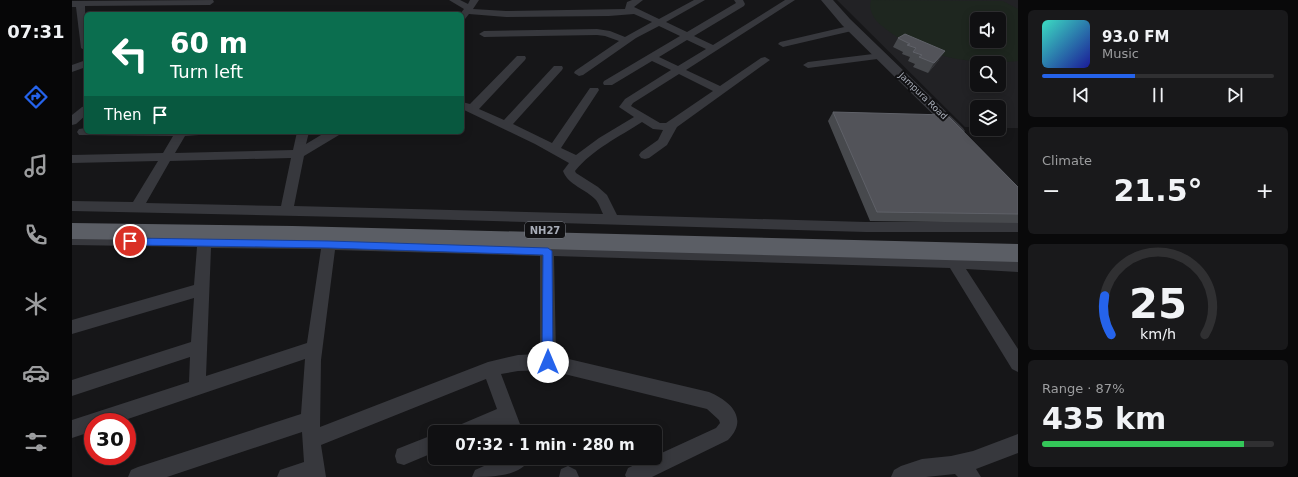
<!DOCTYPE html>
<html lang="en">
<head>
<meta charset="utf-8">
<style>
  body { margin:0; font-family:"DejaVu Sans",sans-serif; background:#19191b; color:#f1f3f6; height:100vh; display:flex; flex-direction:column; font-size:15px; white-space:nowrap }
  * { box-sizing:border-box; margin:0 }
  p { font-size:13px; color:#9c9d9f }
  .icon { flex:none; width:22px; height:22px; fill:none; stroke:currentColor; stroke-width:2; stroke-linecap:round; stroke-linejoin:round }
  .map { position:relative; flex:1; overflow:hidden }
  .details { display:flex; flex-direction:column; gap:10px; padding:10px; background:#09090a; width:280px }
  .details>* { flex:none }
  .banner { position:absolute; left:12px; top:12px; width:380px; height:122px; border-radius:6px; box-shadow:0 2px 10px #0003,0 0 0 1px #303032; background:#0b6e4f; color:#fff; overflow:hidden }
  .controls { position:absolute; left:898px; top:12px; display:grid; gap:8px }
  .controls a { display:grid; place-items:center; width:36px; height:36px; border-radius:6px; background:#101012; box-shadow:0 2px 10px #0003,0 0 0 1px #303032; font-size:20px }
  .speed { position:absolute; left:12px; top:413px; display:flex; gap:8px; font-size:20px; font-weight:700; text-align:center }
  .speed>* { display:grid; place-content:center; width:52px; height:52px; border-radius:50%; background:#101012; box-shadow:0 2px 10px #0003,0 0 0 1px #303032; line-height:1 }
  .speed .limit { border:6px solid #d22; background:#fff; color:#111 }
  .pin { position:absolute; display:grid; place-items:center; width:34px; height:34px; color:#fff; margin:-17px; border:2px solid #fff; border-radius:50%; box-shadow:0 1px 4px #0007 }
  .me { position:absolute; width:44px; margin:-22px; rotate:0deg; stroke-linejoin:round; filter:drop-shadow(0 0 3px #0008) }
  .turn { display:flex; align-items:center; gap:14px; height:84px; padding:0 20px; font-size:18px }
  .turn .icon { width:52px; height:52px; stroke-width:2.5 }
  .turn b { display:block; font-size:28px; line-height:34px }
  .then { display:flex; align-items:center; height:38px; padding:0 20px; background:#0003; gap:8px; font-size:15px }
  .big { font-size:30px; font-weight:800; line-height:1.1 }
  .details .card { flex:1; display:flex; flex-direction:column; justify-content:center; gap:6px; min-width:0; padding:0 14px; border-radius:6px; background:#19191b }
  .details .dial { align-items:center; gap:0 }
  .dial svg { height:104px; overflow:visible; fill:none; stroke:#303032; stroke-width:7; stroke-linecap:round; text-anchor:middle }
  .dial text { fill:#f1f3f6; stroke:none }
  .song { display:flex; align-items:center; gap:12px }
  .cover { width:48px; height:48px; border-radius:6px; background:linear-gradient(135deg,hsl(170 70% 55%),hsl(240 70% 35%)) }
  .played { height:4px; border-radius:2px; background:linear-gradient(90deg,#2563eb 40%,#303032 40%) }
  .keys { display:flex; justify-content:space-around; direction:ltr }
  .heat { display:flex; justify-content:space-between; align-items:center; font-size:22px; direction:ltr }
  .charge { height:6px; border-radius:3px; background:linear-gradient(90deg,#34c759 87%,#303032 0) }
  .trip { position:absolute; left:356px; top:425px; width:234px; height:40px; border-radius:6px; background:#101012; box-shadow:0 2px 10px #0003,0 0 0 1px #303032; font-weight:800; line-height:40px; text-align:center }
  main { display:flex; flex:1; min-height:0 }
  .tabs { display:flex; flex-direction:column; width:72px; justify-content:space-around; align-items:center; background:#060607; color:#9c9d9f }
  .tabs .icon { width:28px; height:28px }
  .tabs .current { color:#2563eb }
  .tabs b { font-size:18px; color:#f1f3f6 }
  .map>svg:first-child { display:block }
</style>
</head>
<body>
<main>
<nav class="tabs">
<b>07:31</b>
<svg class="icon current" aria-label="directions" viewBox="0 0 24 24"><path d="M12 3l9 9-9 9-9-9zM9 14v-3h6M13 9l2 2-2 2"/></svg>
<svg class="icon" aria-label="music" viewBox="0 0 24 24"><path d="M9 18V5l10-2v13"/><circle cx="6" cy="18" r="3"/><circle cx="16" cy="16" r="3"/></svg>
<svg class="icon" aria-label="phone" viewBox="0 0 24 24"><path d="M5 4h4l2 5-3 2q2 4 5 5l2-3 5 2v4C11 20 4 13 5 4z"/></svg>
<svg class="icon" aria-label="climate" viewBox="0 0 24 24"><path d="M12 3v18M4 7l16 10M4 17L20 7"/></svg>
<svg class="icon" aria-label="car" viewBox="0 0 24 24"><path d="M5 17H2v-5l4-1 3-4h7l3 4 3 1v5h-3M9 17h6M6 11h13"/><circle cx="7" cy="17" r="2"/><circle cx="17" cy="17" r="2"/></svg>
<svg class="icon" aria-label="filters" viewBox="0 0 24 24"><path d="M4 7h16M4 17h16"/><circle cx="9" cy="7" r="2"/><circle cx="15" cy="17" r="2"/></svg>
</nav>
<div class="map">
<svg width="946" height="477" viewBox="0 0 946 477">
  <rect width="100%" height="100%" fill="#161618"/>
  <path fill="#222225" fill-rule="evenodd" d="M765,0H946V128H927V107H905V127H893ZM905,19H927V41H905ZM905,63H927V85H905Z"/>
  <path fill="#1e261f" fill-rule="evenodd" d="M799,0L931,1L946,9V61C901,66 845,56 810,26C802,20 796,10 799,0ZM905,19H927V41H905Z"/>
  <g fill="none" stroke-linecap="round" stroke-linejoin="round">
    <path fill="#37383d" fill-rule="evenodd" d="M141,0L142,2L138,5L13,6L14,51L9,48L4,7H0V1Z
      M377,0H388L396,4L398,0H407L401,9L434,11L553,9L555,2L560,0H571L562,7L587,19L622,0H633L594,22L615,32L664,3L662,0H671L673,4L672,6L622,36L641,45L713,0H723L614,70L648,86L689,58L693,57L698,60L605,127L595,145L577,158L573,159L569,158L567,155L569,152L586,140L591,130L581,129L570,122C547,137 521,149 503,171L504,173L526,187L535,195L545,215L794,222H946V232H794L317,218L0,211V201L61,202L86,161L0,163V155L91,153L101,136L7,135L5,132L7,129L14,128V132H129L127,135L113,136L103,153L221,150L225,132H237L234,144L254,132H269L267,135L232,156L222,206L531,214C529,210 527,204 524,200C514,189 496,185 491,171L497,163L463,144L390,109V102L398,104L445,56H453L454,58L453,60L407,109L432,120L482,66H490L491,68L490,70L441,124L480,143L518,88H526L527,90L489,148L504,155L527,138L562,117L547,107L553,99L599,70L580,61L540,85H532L531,83L532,81L608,36L587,26L564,38L511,75L507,76L502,73L503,71L547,41L533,36L525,35L412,37L407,34L412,31L525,29L538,31L553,37L580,22L562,14L537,16L434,17L397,14L393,19L390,20V14H388L392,9ZM615,40L634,49L606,66L587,57ZM607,74L641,91L594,123H588L559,106L561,103ZM219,158L209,206L74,203L98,161Z
      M781,25L784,26L786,28L784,30L711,47L706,44L708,42Z
      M809,53L813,54L814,56L813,58L736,68L731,65L736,62Z
      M14,60V67L0,72V65Z
      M14,106V115L4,124L0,125V115L10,107Z
      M0,235L257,238L882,256L946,260V272L894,269L946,349V372L940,369L878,268L482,256L484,356L637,392C659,401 677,419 656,440L580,477H554L553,475L556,468L578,458H583V456L644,428L648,423L647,420L635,409L476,370L446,371L429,374L451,432H433L430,425L413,432H382L385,426L425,409L414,379L249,445L254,477H205L208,470L232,462L230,432L95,477H56L59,470L66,467L229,414L233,359L47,422H21V431L0,438V420L117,382L118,357L0,396V380L119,342L122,298L0,334V320L122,285L125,247L0,245ZM139,248L249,249L235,343L134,376ZM263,250L468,256V354L446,355L416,362L248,427L249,360Z
      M363,434V452L332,465L325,463L323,456L325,449Z
      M946,434V453L904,469L909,477H886L883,474L854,477H819L822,470L829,466L850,459L879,456L901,451Z
      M430,458H458C449,477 420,477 400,477L403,470Z
      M496,466L504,470L507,477H487L489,469Z"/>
    <path fill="#37383d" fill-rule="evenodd" d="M749,0H761L778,19L891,128L893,131L891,134L886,136L881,134L770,25Z"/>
    <path fill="#5b5e65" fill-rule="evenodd" d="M0,223L221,226L946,244V262L221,242L0,239Z"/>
  </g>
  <path fill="#47494d" d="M833,34L867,60L856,73L841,67L843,64L836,61L838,57L830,54L831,52L821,47L826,38Z
    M761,112L946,187V223L798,221L756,121Z"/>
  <path fill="#2f3033" d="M873,51L867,60L856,73L862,63Z"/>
  <path fill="#525359" stroke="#5f6168" d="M833,34L873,51L862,63L847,57L850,55L841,52L844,48L835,45L838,44L826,38Z
    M761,112L875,115L946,187V214L805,212Z"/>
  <path fill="#2563eb" stroke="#184099" d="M58,238L257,241L476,248L480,251L481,362L479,365L476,367L472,365L470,362L471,255L257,248L58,245L54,241Z"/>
  <g text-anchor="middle" stroke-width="4" stroke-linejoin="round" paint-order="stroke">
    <g font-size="9" fill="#a8adb8" stroke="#111113">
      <text transform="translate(851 96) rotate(44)" y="3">Jampura Road</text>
    </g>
    <rect fill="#111113" stroke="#7b7e86" stroke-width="1" x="453" y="222" width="40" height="16" rx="3"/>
    <g font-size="10" font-weight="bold" fill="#a8adb8">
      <text x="473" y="234">NH27</text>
    </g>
  </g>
</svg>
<div class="controls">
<a><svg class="icon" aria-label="sound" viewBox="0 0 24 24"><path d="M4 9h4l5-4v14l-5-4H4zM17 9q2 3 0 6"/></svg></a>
<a><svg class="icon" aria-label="search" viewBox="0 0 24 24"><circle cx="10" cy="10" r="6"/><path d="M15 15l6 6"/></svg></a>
<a><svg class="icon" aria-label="layers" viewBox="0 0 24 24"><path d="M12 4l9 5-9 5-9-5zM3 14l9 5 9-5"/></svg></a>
</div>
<div class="speed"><div class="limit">30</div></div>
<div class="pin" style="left:58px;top:241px;background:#d93025"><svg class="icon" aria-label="arrive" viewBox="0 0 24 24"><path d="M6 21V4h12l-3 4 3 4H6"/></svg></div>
<svg class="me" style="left:476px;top:362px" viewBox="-20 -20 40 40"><circle r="19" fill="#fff"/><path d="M0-13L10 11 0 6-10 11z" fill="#2563eb"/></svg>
<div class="trip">07:32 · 1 min · 280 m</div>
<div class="banner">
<div class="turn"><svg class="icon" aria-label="left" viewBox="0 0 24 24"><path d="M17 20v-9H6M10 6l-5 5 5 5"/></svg><div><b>60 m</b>Turn left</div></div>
<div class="then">Then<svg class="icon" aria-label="arrive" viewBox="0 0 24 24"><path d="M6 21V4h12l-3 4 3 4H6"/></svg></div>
</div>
</div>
<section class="details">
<div class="card">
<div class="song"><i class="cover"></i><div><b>93.0 FM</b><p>Music</p></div></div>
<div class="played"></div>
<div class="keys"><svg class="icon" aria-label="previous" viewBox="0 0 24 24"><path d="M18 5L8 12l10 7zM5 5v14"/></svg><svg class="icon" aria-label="pause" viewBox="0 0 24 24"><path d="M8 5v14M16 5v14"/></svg><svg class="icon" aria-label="next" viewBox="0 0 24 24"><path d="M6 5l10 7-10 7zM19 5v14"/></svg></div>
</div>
<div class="card"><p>Climate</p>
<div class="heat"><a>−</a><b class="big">21.5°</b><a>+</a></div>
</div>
<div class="card dial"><svg viewBox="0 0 100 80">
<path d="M14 69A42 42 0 1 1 86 69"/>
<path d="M14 69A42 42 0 0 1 9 39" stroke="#2563eb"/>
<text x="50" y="56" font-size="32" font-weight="700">25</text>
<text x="50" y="72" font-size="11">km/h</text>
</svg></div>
<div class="card"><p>Range · 87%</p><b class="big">435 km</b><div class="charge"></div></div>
</section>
</main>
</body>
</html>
